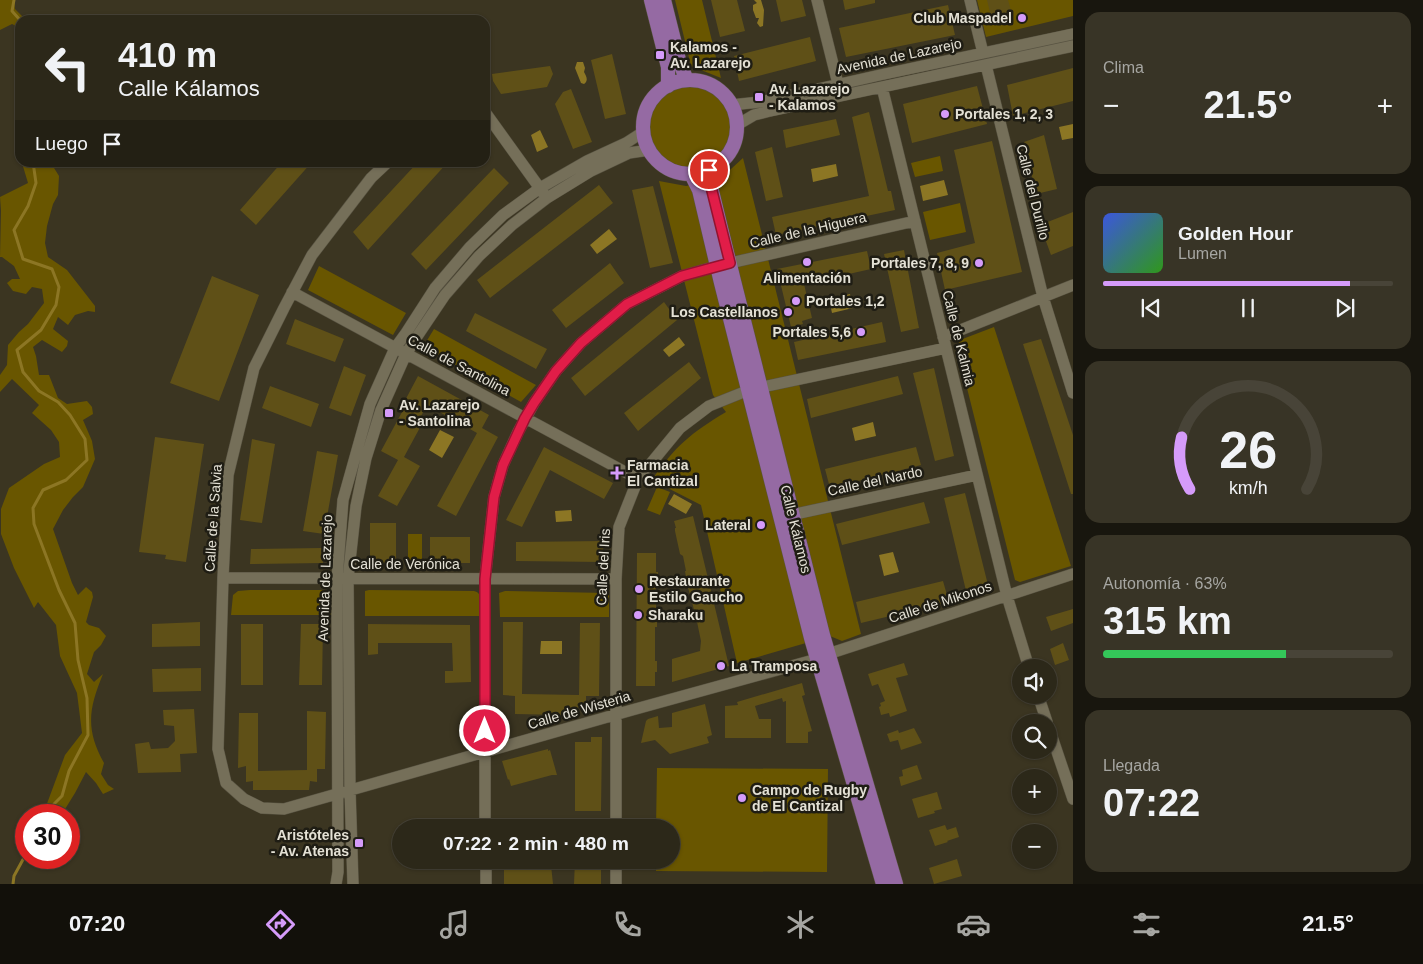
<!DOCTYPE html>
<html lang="es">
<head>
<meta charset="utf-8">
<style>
  body { margin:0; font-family:Helvetica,sans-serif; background:#383426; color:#f1f3f6; height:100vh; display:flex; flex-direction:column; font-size:19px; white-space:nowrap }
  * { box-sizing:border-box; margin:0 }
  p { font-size:16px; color:#a6a6a2 }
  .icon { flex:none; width:28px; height:28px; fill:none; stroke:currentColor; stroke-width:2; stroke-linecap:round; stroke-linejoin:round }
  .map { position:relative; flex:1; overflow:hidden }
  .panel { display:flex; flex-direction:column; gap:12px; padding:12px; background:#18160e; width:350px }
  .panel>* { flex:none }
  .top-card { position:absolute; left:15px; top:15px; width:475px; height:152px; border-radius:15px; box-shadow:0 1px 4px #0004,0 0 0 1px #484438; background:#2c2819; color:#f1f3f6; overflow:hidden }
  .controls { position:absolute; left:1012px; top:659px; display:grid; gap:10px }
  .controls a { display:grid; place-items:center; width:45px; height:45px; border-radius:50%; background:#2c2819; box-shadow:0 1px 4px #0004,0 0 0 1px #484438; font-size:25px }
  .speed { position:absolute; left:15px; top:804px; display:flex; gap:10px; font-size:25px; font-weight:700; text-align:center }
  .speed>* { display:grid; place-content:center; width:65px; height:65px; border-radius:50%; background:#2c2819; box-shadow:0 1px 4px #0004,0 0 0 1px #484438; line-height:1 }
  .speed .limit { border:8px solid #d22; background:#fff; color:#111 }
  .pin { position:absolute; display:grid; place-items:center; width:42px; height:42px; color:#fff; margin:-21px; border:2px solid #fff; border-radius:50%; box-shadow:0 1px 5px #0007 }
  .me { position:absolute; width:55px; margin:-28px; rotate:0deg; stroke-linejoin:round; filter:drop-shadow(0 0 4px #0008) }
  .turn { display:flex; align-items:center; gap:18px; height:105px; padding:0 20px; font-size:22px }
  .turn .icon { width:65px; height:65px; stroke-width:2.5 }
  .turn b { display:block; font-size:35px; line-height:42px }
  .then { display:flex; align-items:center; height:48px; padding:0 20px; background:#0003; gap:10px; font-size:19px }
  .big { font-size:38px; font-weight:600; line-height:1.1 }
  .panel .card { flex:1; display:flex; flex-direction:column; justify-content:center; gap:8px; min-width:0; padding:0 18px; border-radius:15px; background:#383426 }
  .panel .dial { align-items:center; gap:0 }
  .dial svg { height:130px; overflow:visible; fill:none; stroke:#484438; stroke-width:7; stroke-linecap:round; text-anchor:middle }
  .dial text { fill:#f1f3f6; stroke:none }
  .song { display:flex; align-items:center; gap:15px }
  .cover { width:60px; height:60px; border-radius:8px; background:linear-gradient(135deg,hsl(230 70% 55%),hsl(110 70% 35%)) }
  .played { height:5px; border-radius:2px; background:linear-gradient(90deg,#d59bfa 85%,#484438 85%) }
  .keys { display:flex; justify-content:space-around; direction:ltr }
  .heat { display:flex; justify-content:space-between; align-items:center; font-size:28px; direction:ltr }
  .charge { height:8px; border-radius:4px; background:linear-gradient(90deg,#34c759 63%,#484438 0) }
  .trip { position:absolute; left:392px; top:819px; width:288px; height:50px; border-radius:25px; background:#2c2819; box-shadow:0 1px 4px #0004,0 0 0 1px #484438; font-weight:600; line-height:50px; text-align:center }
  .dock { display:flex; height:80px; justify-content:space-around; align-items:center; background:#12100a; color:#a6a6a2 }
  .dock .icon { width:35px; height:35px }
  .dock .selected { color:#d59bfa }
  .dock b { font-size:22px; color:#f1f3f6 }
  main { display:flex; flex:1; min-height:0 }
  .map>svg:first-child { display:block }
</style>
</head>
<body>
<main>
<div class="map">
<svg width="1073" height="884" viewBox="0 0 1073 884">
  <rect width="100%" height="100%" fill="#3b3521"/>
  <path fill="#695600" d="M0,0H14L15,9L26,20H20V28L12,24L0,30Z
    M675,0H702L721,78L691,66Z
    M977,0H1073V16L986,37Z
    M648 127a42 42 0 1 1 84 0a42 42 0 1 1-84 0Z
    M940,156L943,171L915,177L911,163Z
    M743,158L861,634L842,641L830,636L737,663L701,505L652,480C675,446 691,433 726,412L713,395L659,181L686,186L720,179Z
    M22,163H51L59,176L58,195L53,204L47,226L45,243L48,257L67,270L95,306V312L88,311L75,315L68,325L58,317L53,329L68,341L67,346L62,352L42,340L33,347L36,356L39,375H49L58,398L67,404L87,401L92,407L93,414L83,420L92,441L95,459L83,487L73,497L63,510L53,529L72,583L78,595L86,587L92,592L93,597L86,622L89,625L99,628L106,636L101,645L94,652L87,674L94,682L103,674C89,708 85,729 104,763L101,774L108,785L114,789L103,794L96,783L86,772L75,793L62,814L47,815L45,809L65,755L82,733L77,693L60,656L56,625L38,602L34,608L14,568L1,534V509L9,488L44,464L60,457L59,442L51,430L32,413L39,405L12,379L0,392V375L7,365L8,345L19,332L28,324L44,303L42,289L32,287L26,294L13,291L7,283L12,279H20L14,266L2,257H0L1,211L0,197L28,183Z
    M960,203L966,232L930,240L923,212Z
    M319,266L406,313L393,335L308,290Z
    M994,327L1071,566L1020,582L1015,580L957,348L960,340Z
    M434,329L536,385L521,402L423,347Z
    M657,487L670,492L660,515L647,510Z
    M408,534H422V563L408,562Z
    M250,590H330L333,593V615H231L233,595L238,591Z
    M369,590L474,591L477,592L479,594L480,616H365V591Z
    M505,591L606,593L609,594V617H500L499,593Z
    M657,768L828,769L827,872L656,871V860H671V828L656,827Z"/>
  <path fill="#8c7624" d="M754,0H761L764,10L763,26L760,27L757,23L759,18H756L753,10V5L757,3Z
    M577,62H583L585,68L584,72C586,76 589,80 584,84L581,83L575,68Z
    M1073,124V138L1062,140L1059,127Z
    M540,130L548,147L537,152L531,135Z
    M836,164L838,176L813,182L811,169Z
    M944,180L948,195L923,201L920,186Z
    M609,229L617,239L597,254L590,245Z
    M850,294L853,308L832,313L829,299Z
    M679,337L685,345L669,357L663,350Z
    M873,422L876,436L855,441L852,428Z
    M440,430L454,437L442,458L429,450Z
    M674,494L692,504L686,514L668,504Z
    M571,510L572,521L556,522L555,511Z
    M893,552L899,572L884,576L879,555Z
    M541,641H562V654H540Z"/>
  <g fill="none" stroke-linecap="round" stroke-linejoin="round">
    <path stroke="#8c7624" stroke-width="3" d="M14,0L12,11L20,20
      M33,162L36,183L28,206L14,230L23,259L52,269L59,287L56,305L41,330L17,350L23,372L39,391L58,402L70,415L85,439L87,460L66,480L43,490L33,508L34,524L59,590L75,623L78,660L87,698L88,735L69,771L62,796L54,804L49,815
      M13,884L14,876L26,854"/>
  </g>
  <path fill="#5f5017" d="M711,0H737L745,31L720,37Z
    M776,0H802L806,16L781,22Z
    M843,0H875V3L845,10Z
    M987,0H1008L1014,21L993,25Z
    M948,5L955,35L846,57L839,28Z
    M810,37L816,61L739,81L734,56Z
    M612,54L626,114L605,119L591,60Z
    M550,66L553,74L547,87L501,94L493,81L492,74Z
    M1073,68V101L1013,116L1007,85Z
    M977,86L987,124L912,143L903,104Z
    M571,89L592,142L573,149L555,104L563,92Z
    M869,112L888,191H891L895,210L776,235L772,217L869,196L852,117Z
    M836,119L840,135L786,148L783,130Z
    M1044,135L1057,189L1036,194L1024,142Z
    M992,141L1022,272L945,290L937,253L975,243L954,150Z
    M772,147L783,197L766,201L755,152Z
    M282,162H312L256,225L240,210Z
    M418,162H448L368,250L353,232Z
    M494,168L509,183L426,270L411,254Z
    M599,185L613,203L490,298L477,280Z
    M653,186L673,263L650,268L632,190Z
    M1073,212V246L1051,255L1040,225Z
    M904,250L919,328L901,332L884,254Z
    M867,251L871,269L804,284L812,318L802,321L803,324L791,327L777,269Z
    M610,263L624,283L566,328L552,310Z
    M212,276L259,295L219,401L170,383Z
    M664,302L677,320L585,396L571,378Z
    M475,313L547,349L536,369L466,331Z
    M295,319L344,339L335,362L286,344Z
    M882,322L886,342L798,360L794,342Z
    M1041,339L1073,435V494H1071L1023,344Z
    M689,362L701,378L638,431L624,413Z
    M344,366L366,375L351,416L329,408Z
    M934,368L954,456L935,461L913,373Z
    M418,376L489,415L482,428L498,437L456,516L437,506L477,433L427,405L419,420L423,422L404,457L420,466L397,506L378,496L398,460L381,451L402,412L400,410Z
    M898,376L903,394L811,418L807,399Z
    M270,386L319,404L311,427L262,408Z
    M155,437L204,444L186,562L165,559L166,555L139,552Z
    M252,439L275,444L262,523L240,520Z
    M544,447L613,483L604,499L550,470L522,527L506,520Z
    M916,447L921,465L830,488L825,469Z
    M317,451L338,455L324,534L303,531Z
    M965,493L989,589L967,595L944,498Z
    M924,502L930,523L842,545L836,524Z
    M693,516L729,666L672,682V659L700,651L701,641L696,617L687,584L685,571H686L683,556L680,554L675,531V528H676L674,521Z
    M370,523H396V563H370Z
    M430,537H470V563H430Z
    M604,541L602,562L516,561V542Z
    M322,548L323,563L250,564L251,549Z
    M637,553H656V572H658V583H656V612L657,617V627H655V661H657V672H655V686H636Z
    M943,581L949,602L861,623L856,602Z
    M1073,609V623L1051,631L1046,617Z
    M200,622V646L152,647V624Z
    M503,622H523L522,694L579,695L580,623H600L599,696H586V708L578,707V711H571V713H563V715L515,714V696L503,695Z
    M241,624H263V685H241Z
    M301,624H323L322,685H299Z
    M368,624L470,625L471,682L445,683V671H453L452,643H378V654L368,655Z
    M1063,643L1069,660L1055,665L1050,649Z
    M904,663L908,675L896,678L907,711L890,717L889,713L881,715L879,707L881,706L880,703L885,701L878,684L872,686L868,674Z
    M201,668V691L153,692L152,669Z
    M802,683L805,695L802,696L812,731L808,732V743H786V701L783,702L782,698L755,706L759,719H771V738H725V706L738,705L737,702Z
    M705,704L712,735L707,737L709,743L670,754L655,740L641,743L646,721L648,719L658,716L659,728L672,727V713Z
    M194,709L197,753L180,754L181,772L138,773L135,744L149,742L151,749L168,748L175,741L174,726L164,725L163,710Z
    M307,711L326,712L325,769H317V782L310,781L309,790H253V781L246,782V766L238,768L239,713H258V771L307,770Z
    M914,728L922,743L901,750L898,740L890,742L887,734L898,730L899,733Z
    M591,737H602L601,811H575V742H591Z
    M548,749V751L550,750L557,775H552L511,786L509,779L508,780L502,761Z
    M917,765L922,779L901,786L899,777L903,776L902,770Z
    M937,792L942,809L934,811L935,813L918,818L912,799Z
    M945,825L947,830L956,827L959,837L947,841L948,842L935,846L929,830Z
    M957,859L962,876L934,884L929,868Z
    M575,860H601V884H574Z
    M543,865H551L553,884H504V867H543Z"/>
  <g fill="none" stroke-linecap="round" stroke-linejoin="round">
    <defs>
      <path id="minor" d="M817,0L838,84
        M970,0L983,53
        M986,65L1043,297L1073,393
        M882,87L946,348L1007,596L1029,668
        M731,105L760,102L880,75L1073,34
        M485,112L544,194
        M737,125L754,115L770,111L1073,46
        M388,162L371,178L312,255L284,308L254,368L228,475L223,578L218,749L226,783L244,799L262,808L284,809L632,710L817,659L828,654L1073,574
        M292,292L638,479
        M943,337L1073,285
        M786,516L977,475
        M223,578L616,579
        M1038,695L1047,722
        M1049,728L1073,799
        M485,828V579L494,497L503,465L518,432L534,403L556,371L581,343L627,304L682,276L717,266L915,221
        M616,828V579L619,527L638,479L680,428L709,406L749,390L946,348
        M486,860V884
        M336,884L338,872L337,579L343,500L370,404L395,348L406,333L435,288L470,247L503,215L540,188L587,161L626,143L643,132
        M353,884L350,790L348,579L356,506L366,458L381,410L406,354L416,338L445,295L479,256L512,225L547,198L591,171L629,153L649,150
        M616,884V860"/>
      <path id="major" d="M651,0L668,67V86
        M664,0L680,64L687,80
        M643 127a47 47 0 1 1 94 0a47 47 0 1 1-94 0Z
        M709,170L711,187L734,281L823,635L896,884
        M691,174L699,190L721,283L811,638L883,884"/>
    </defs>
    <use href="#minor" stroke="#585342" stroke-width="12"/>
    <use href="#major" stroke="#585342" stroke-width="15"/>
    <use href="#minor" stroke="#756f59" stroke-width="11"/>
    <use href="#major" stroke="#956aa3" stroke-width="14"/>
  </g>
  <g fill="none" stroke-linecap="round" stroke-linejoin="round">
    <defs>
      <path id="route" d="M485,731V579L494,497L503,465L525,418L534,403L556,371L581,343L627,304L682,276L730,263L711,187L709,170"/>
    </defs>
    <use href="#route" stroke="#92132f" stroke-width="12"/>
    <use href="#route" stroke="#e11d48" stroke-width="9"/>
  </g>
  <g fill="#d59bfa" stroke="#1f1d14" stroke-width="2">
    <circle cx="1022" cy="18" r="5"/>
    <rect x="655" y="50" width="10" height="10" rx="2.5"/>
    <rect x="754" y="92" width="10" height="10" rx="2.5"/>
    <circle cx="945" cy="114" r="5"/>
    <circle cx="807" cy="262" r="5"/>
    <circle cx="979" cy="263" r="5"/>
    <circle cx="796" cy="301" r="5"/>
    <circle cx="788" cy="312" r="5"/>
    <circle cx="861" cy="332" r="5"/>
    <rect x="384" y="408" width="10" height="10" rx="2.5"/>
    <path d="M614.5 465.5h5v5h5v5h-5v5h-5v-5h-5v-5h5z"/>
    <circle cx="761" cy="525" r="5"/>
    <circle cx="639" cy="589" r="5"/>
    <circle cx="638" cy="615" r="5"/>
    <circle cx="721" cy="666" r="5"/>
    <circle cx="742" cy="798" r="5"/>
    <rect x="354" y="838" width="10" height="10" rx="2.5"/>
  </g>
  <g text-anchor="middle" stroke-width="5" stroke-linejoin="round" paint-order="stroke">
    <g font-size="14" font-weight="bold" fill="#e4e1d5" stroke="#1f1d14" text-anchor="start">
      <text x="1012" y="23" text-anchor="end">Club Maspadel</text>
      <text x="670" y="52">Kalamos -<tspan x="670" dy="16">Av. Lazarejo</tspan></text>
      <text x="769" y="94">Av. Lazarejo<tspan x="769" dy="16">- Kalamos</tspan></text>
      <text x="955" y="119">Portales 1, 2, 3</text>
      <text x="969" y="268" text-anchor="end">Portales 7, 8, 9</text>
      <text x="807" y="283" text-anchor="middle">Alimentación</text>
      <text x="806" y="306">Portales 1,2</text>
      <text x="778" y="317" text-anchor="end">Los Castellanos</text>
      <text x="851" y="337" text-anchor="end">Portales 5,6</text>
      <text x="399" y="410">Av. Lazarejo<tspan x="399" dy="16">- Santolina</tspan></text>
      <text x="627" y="470">Farmacia<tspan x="627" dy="16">El Cantizal</tspan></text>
      <text x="751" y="530" text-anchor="end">Lateral</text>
      <text x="649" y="586">Restaurante<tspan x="649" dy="16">Estilo Gaucho</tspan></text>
      <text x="648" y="620">Sharaku</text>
      <text x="731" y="671">La Tramposa</text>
      <text x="752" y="795">Campo de Rugby<tspan x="752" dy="16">de El Cantizal</tspan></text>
      <text x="349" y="840" text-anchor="end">Aristóteles<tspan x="349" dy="16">- Av. Atenas</tspan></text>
    </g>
    <g font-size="14" fill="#e4e1d5" stroke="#1f1d14">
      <text transform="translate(899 56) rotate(-12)" y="5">Avenida de Lazarejo</text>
      <text transform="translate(1033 192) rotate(76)" y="5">Calle del Durillo</text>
      <text transform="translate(808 230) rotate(-13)" y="5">Calle de la Higuera</text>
      <text transform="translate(959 338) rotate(76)" y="5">Calle de Kalmia</text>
      <text transform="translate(459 365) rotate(28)" y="5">Calle de Santolina</text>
      <text transform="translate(875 481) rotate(-12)" y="5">Calle del Nardo</text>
      <text transform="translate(213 518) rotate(-86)" y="5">Calle de la Salvia</text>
      <text transform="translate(796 529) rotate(76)" y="5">Calle Kálamos</text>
      <text x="405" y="569">Calle de Verónica</text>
      <text transform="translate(603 567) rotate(-87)" y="5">Calle del Iris</text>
      <text transform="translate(325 578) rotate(-88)" y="5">Avenida de Lazarejo</text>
      <text transform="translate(940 602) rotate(-18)" y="5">Calle de Mikonos</text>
      <text transform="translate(579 710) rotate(-16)" y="5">Calle de Wisteria</text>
    </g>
  </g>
</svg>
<div class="controls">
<a><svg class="icon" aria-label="sound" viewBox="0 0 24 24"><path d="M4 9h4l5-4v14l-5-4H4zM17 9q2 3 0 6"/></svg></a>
<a><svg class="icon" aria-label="search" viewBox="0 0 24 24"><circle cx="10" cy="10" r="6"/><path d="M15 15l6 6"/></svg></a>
<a>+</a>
<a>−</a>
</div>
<div class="speed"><div class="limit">30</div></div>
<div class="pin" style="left:709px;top:170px;background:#d93025"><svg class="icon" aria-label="arrive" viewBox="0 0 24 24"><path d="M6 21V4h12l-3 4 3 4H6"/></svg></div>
<svg class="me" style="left:485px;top:731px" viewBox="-20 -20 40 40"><circle r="17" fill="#e11d48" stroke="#fff" stroke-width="3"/><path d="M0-11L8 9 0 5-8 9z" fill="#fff"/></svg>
<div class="trip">07:22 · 2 min · 480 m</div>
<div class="top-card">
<div class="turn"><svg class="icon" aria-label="left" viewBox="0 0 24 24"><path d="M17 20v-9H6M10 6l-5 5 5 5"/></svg><div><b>410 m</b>Calle Kálamos</div></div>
<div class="then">Luego<svg class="icon" aria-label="arrive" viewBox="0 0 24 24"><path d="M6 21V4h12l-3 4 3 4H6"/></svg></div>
</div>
</div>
<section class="panel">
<div class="card"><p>Clima</p>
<div class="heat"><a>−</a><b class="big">21.5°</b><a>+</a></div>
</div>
<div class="card">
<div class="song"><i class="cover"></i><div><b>Golden Hour</b><p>Lumen</p></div></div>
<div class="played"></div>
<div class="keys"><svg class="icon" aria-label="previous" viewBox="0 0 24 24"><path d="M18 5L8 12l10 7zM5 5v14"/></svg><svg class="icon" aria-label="pause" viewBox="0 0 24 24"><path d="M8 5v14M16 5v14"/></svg><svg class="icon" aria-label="next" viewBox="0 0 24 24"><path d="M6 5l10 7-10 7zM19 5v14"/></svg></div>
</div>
<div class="card dial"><svg viewBox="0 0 100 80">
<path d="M14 69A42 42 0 1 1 86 69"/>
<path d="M14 69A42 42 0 0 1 9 37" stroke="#d59bfa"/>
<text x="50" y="56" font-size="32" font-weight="700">26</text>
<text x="50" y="72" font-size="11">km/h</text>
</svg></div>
<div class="card"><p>Autonomía · 63%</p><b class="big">315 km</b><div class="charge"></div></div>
<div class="card"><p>Llegada</p><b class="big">07:22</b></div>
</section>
</main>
<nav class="dock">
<b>07:20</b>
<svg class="icon selected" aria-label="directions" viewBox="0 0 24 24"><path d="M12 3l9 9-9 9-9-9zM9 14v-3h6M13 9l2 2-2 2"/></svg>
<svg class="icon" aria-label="music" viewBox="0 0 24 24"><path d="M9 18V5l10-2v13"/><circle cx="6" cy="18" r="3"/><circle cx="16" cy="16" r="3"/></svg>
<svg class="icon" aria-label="phone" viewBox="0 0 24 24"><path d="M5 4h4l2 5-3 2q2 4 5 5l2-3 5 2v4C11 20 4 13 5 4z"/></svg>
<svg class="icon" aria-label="climate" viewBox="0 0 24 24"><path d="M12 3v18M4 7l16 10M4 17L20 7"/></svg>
<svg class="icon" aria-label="car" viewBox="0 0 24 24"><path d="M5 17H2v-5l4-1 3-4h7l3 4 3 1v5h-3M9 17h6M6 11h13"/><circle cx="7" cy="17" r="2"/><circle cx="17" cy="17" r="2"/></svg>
<svg class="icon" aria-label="filters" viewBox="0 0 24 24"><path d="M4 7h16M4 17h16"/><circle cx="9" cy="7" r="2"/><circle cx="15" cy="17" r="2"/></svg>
<b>21.5°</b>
</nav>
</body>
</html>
